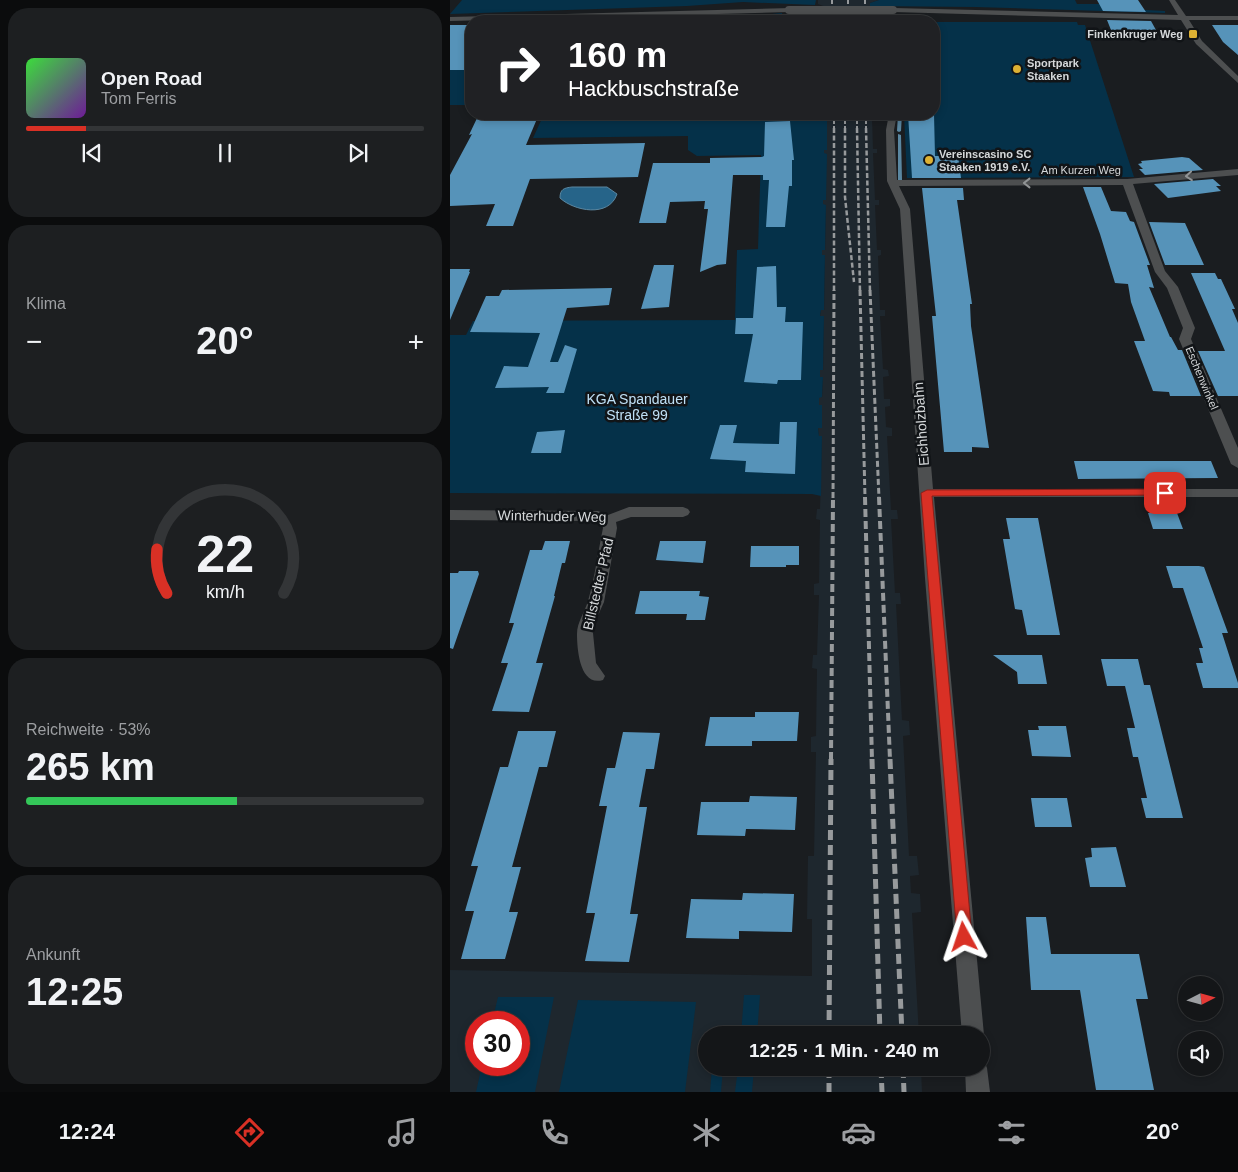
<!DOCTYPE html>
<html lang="de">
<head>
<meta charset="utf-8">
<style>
  body { margin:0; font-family:Arial,sans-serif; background:#1d1f21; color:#f1f3f6; height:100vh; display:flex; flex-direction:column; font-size:19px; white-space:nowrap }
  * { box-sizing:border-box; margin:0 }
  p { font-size:16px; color:#9d9fa2 }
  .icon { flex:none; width:28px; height:28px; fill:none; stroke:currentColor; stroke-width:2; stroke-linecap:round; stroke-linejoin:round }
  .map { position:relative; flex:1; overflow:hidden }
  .sheet { display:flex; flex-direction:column; gap:8px; padding:8px; background:#0b0c0d; width:450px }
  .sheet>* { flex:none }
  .hud { position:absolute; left:15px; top:15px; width:475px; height:105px; border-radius:20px; box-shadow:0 2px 8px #0003,0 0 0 1px #333537; background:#202124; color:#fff; overflow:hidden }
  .needle { width:32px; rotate:84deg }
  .fabs { position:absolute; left:728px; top:976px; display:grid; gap:10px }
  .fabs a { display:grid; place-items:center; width:45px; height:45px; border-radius:50%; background:#141618; box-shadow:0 2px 8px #0003,0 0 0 1px #333537; font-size:25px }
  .speed { position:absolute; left:15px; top:1011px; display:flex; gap:10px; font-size:25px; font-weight:700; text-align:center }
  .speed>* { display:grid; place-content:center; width:65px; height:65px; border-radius:50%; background:#141618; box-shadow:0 2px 8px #0003,0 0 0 1px #333537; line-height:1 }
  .speed .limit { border:8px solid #d22; background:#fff; color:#111 }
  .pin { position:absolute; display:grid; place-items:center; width:42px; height:42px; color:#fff; margin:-21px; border-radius:10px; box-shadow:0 2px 8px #0006 }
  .me { position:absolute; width:55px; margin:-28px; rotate:355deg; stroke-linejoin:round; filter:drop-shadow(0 0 4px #0008) }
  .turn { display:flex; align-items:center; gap:18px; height:105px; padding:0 20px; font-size:22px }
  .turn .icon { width:65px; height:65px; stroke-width:2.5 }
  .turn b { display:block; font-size:35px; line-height:42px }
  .big { font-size:38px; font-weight:700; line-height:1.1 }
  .sheet .card { flex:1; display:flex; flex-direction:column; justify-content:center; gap:8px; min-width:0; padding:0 18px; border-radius:20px; background:#1d1f21 }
  .sheet .dial { align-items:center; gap:0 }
  .dial svg { height:130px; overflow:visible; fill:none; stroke:#333537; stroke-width:7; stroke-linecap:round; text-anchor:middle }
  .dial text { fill:#f1f3f6; stroke:none }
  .song { display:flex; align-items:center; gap:15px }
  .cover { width:60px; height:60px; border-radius:8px; background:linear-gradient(135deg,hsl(120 70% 55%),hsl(280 70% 35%)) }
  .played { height:5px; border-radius:2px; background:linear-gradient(90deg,#d93025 15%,#333537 15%) }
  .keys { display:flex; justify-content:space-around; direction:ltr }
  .heat { display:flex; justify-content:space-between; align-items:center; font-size:28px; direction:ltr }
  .charge { height:8px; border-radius:4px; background:linear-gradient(90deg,#34c759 53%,#333537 0) }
  .trip { position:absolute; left:248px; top:1026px; width:292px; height:50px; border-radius:25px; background:#141618; box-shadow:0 2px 8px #0003,0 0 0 1px #333537; font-weight:700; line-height:50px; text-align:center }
  .menu { display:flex; height:80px; justify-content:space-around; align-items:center; background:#08090a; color:#9d9fa2 }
  .menu .icon { width:35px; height:35px }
  .menu .active { color:#d93025 }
  .menu b { font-size:22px; color:#f1f3f6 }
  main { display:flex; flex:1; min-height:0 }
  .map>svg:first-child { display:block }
</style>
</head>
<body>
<main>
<section class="sheet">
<div class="card">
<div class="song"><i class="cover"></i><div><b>Open Road</b><p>Tom Ferris</p></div></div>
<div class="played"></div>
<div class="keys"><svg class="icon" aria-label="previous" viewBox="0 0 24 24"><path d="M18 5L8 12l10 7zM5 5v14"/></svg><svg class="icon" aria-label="pause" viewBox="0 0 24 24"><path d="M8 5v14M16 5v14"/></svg><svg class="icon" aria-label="next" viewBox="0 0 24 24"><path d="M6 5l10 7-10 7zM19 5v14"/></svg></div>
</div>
<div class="card"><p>Klima</p>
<div class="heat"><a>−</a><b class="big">20°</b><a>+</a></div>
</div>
<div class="card dial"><svg viewBox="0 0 100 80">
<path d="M14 69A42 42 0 1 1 86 69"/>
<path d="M14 69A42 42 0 0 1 8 42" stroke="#d93025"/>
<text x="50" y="56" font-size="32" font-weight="700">22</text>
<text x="50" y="72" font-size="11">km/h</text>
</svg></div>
<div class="card"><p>Reichweite · 53%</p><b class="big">265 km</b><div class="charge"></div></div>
<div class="card"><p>Ankunft</p><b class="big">12:25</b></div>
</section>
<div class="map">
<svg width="788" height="1092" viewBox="0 0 788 1092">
  <rect width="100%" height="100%" fill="#1a1d20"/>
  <path fill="#1e272e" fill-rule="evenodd" d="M368,0H429L420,3L421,21H374L376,19V7L368,4Z
    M374,114H426V118H422L423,149H427V153H423L425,200H429V205H425L427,250H431V255L428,256L430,310H435V316H430L433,369L438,370L439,376L433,377L434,399H440V406L435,407L436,427L442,428V436H437L441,510H447L448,519H441L445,593H450L451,604H446L452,720L459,721L460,735L453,736L459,856H467L469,875L460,876L461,893L470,894L471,912L462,913L469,1035H256V1068H471L472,1092H0V970L362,976V919H357L358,856H364L366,752H361V737L366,736L367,669L362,668L363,655H367L369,595H364V584L369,583L370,520L366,519L367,509H370L372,437L369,436L368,428H371L372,405H369V397H372L373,377H370V370H373L374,317L370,316L371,310H374L375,255H372V250H375L376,205H373V200H376V154H374V150H377L376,118H374ZM26,1022H69V1065H26Z"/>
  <path fill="#053149" d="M12,0H366L365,5L293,2L237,6L0,14Z
    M429,0H625L627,4H673L675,9L715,11V13L525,7L420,6V3Z
    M332,13V21H374H74L230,16H303Z
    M488,22H627L628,25H635L684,177L457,178L454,114H484V23Z
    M21,34V105H0V63Z
    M94,114H377L374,115V118H377V150H374V153L377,154L376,200H373V204L376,205L375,250H372V255H375L374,310H371L370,316H374L373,370H370V377H373L372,397L369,398V405H372V428H368L369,436H372L371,496L362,494L0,493V335H16L23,321L285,320L287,250L308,249L311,155L247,156L238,150V136L83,138Z
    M294,995H310L307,1035H291Z
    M48,997H104L85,1092H26L32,1065H69V1022H42Z
    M128,1000L246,1002L235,1092H109Z
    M262,1068H273L271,1092H260Z
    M288,1068H304L302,1092H285Z"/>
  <path fill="#266489" stroke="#5a87a1" d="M122,187H157L167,194C159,218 124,211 110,198C110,189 114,188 122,187Z"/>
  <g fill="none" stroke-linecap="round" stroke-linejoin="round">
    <path fill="#5a87a1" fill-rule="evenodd" d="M484,28L486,29V31L484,32Z
      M448,114H452L451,131L449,132L447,131Z
      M448,134L451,135L452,180L450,181L448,180Z"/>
  </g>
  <path fill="#5693b9" d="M647,0H688L696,12L653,11Z
    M657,20L701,21L706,30H661Z
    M0,25H21V57L15,70H0Z
    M762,25H788V55L773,42Z
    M29,114H89L76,145L195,143L188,177L80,179L63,226H36L45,204L0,206V175L22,134L19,135Z
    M458,114H484L485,156H508L511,178H462Z
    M340,121L344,160H342V186H339L335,227H316L319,180H313V175H283L276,264L267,265L250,272L258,209H254L255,201L220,202L216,223H189L203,163H260V158L312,157L314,156L315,122Z
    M732,157L739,158L753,170L695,175L689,169H693L688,164L692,163L691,161Z
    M763,179L771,186H766L771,191L718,198L704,184Z
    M633,187H651L661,211L676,212L680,221L684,222L700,265H697L704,288L699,287L720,337H721L728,350H732L751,396H720L719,392L703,391L684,341H695L681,302L678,284L665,283L650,234Z
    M472,188H513L514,200H507L522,304H520L521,326L539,448L522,447V452H494L482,316H486Z
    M699,222L735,223L754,265H715Z
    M204,265H224L219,307L191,309Z
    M326,266L327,307H336L335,322H353L351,380H328L327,384L294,382L303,334H285L286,318H303L307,267Z
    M0,269H20L19,272H20L0,320Z
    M741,273H765L768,279H771L785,309H782L788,323V396H768L748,351H775Z
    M162,288L159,305L117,308L100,362H108L115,345L127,349L114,393H96L99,387L45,388L54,366L78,367L90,333L20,332L36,296H49L52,290Z
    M330,422H347L345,474L295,472L296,461L260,459L270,425H287L283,443L329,444Z
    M115,430L111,453H81L87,432Z
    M624,461H761L768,478L628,479Z
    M698,513H727L733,529H703Z
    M556,518H588L610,635H577L572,610L565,609L553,539H560Z
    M95,541H120L115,563H112L104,596H105L86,663H93L79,712L42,711L58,663H51L64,623H59L80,550H92Z
    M210,541H256L253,563L206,560Z
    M301,546H349V565H336V567H300Z
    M716,566H749L754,567L778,633H772L788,683V688H753L746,663H753L749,648H753L733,588H723Z
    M9,571H28L29,574L3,649L0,648V573H8Z
    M190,591H250L249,596L259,597L255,620H236L237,614H185Z
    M543,655H592L597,684H568L567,672Z
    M651,659H688L694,685H700L733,818H696L691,798H697L688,757H683L677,728H685L675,686H657Z
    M305,712H349L347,741H302V746H255L260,717H305Z
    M588,726H616L621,757L582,756L578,730H589Z
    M68,731H106L97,767H89L62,867H71L59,912H68L55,959H11L24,911H15L28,866H21L50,767H58Z
    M173,732L210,733L204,769H196L189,807H197L180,914H188L179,962L135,961L145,913H136L157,806H149L157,768H165Z
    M300,796L347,797L345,830L296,829L295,836L247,835L251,802H299Z
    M581,798H617L622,827H585Z
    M666,847L676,887H640L635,858L642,857L641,848Z
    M293,893L344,894L342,932L289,931V939L236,938L241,899L292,900Z
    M576,917H596L601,954H689L698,999H686L704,1090H646L630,990H581Z"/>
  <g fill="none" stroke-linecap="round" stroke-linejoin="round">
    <path fill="#4d4f50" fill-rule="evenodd" d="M719,0H725L736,16H788V20H739L752,41L788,76V83L746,44L731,20L443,12L439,10L443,8L728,15Z
      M342,8L343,10L339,12L0,21V17Z
      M439,114H447L444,130L447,180L677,179L788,169V175L683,184L715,271L728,287L745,328L741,339L788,448V468L781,464L729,339L733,328L717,288L705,272L673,185L449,186L460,209L483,489H788V497H484L534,1035L531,1042V1035H512L475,578L450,209L437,181L436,130Z
      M179,507H233L238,509L240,512L238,515L233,517H181L166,522L167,528L154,602L145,622L143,633L146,663L155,676L153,680C130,687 127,650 127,634C127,622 135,612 138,601C145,577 148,552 153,528L151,523L146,521L0,520V510L148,511L158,515Z
      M531,1059L534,1060L537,1068L540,1092H516L515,1068H531Z"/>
    <path stroke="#979a9c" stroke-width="2" stroke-dasharray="4 2" stroke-linecap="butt" d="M382,0V21
      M398,0V21
      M415,0V21
      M384,114V129
      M395,114V129
      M407,114V129
      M416,114V129"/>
    <path stroke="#979a9c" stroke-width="2.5" stroke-dasharray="5 2.5" stroke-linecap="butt" d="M384,128V292
      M395,128V197L404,282
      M407,128L410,292
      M416,128L420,292"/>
    <path stroke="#979a9c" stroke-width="3" stroke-dasharray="6 3" stroke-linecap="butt" d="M410,290L415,498
      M420,290L429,498
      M383,498L384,290"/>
    <path stroke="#979a9c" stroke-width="4" stroke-dasharray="8 4" stroke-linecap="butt" d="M415,497L422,760
      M429,497L440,760
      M381,760L383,497"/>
    <path stroke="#979a9c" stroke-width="5" stroke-dasharray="10 5" stroke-linecap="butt" d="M422,759L430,1035
      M440,759L452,1035
      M379,1035L381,759
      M379,1068V1092
      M431,1068L432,1092
      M453,1068L454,1092"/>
    <path stroke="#4d4f50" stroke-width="8" d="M339,10H443"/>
  </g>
  <defs><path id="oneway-chevron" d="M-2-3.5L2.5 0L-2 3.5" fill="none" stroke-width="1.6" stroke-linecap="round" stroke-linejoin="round" transform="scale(1.25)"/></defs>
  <g stroke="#919495">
    <use href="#oneway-chevron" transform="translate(739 176) rotate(175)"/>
    <use href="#oneway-chevron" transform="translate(577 183) rotate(180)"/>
  </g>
  <path fill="#d93025" stroke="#8d1f18" d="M715,489L719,490L720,493L719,495L482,496L522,937L520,942L514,944L509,942L507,937L471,493L477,490Z"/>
  <g fill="#ddb133" stroke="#111417" stroke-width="2">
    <rect x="738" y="29" width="10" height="10" rx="2.5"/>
    <circle cx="567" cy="69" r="5"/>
    <circle cx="479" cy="160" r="5"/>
  </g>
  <g text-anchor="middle" stroke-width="5" stroke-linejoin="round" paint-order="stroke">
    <g font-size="11" font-weight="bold" fill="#d5d8da" stroke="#111417" text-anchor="start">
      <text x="733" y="38" text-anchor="end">Finkenkruger Weg</text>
      <text x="577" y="67">Sportpark<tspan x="577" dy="13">Staaken</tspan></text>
      <text x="489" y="158">Vereinscasino SC<tspan x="489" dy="13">Staaken 1919 e.V.</tspan></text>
    </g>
    <g font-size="11" fill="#d5d8da" stroke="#111417">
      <text x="631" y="174">Am Kurzen Weg</text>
      <text transform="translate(752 378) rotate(67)" y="4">Eschenwinkel</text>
    </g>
    <g font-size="14" fill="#bfe0f6" stroke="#111417">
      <text x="187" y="404">KGA Spandauer<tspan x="187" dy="16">Straße 99</tspan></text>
    </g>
    <g font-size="14" fill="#d5d8da" stroke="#111417">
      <text transform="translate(471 424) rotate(-94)" y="5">Eichholzbahn</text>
      <text transform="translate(102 516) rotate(1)" y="5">Winterhuder Weg</text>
      <text transform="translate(148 584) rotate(-77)" y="5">Billstedter Pfad</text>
    </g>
  </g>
</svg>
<div class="fabs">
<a><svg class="needle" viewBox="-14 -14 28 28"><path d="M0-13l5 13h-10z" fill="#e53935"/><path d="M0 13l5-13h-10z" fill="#9d9fa2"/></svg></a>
<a><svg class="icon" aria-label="sound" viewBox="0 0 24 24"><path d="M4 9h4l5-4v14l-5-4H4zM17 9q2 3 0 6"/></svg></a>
</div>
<div class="speed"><div class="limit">30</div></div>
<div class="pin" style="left:715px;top:493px;background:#d93025"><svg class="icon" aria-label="arrive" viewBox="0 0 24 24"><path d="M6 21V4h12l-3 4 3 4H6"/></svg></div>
<svg class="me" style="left:514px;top:937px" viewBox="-20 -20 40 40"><path d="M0-17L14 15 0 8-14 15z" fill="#d93025" stroke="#fff" stroke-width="4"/></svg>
<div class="trip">12:25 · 1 Min. · 240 m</div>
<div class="hud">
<div class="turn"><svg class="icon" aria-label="right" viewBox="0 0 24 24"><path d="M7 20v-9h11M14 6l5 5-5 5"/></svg><div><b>160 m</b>Hackbuschstraße</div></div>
</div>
</div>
</main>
<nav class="menu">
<b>12:24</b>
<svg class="icon active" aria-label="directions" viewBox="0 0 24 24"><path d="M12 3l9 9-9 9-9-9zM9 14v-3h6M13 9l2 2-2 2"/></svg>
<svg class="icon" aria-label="music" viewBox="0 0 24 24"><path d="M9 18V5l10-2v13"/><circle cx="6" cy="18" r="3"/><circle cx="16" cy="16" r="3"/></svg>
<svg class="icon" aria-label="phone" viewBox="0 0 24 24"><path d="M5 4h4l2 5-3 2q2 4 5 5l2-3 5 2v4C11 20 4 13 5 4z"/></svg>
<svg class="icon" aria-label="climate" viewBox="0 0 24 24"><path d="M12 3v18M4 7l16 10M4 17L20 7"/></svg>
<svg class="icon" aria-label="car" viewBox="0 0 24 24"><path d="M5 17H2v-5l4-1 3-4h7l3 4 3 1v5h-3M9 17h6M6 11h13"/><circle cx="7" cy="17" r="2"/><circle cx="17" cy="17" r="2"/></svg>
<svg class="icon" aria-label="filters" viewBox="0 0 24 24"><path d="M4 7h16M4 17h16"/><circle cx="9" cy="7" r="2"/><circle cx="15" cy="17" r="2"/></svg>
<b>20°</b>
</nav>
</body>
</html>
